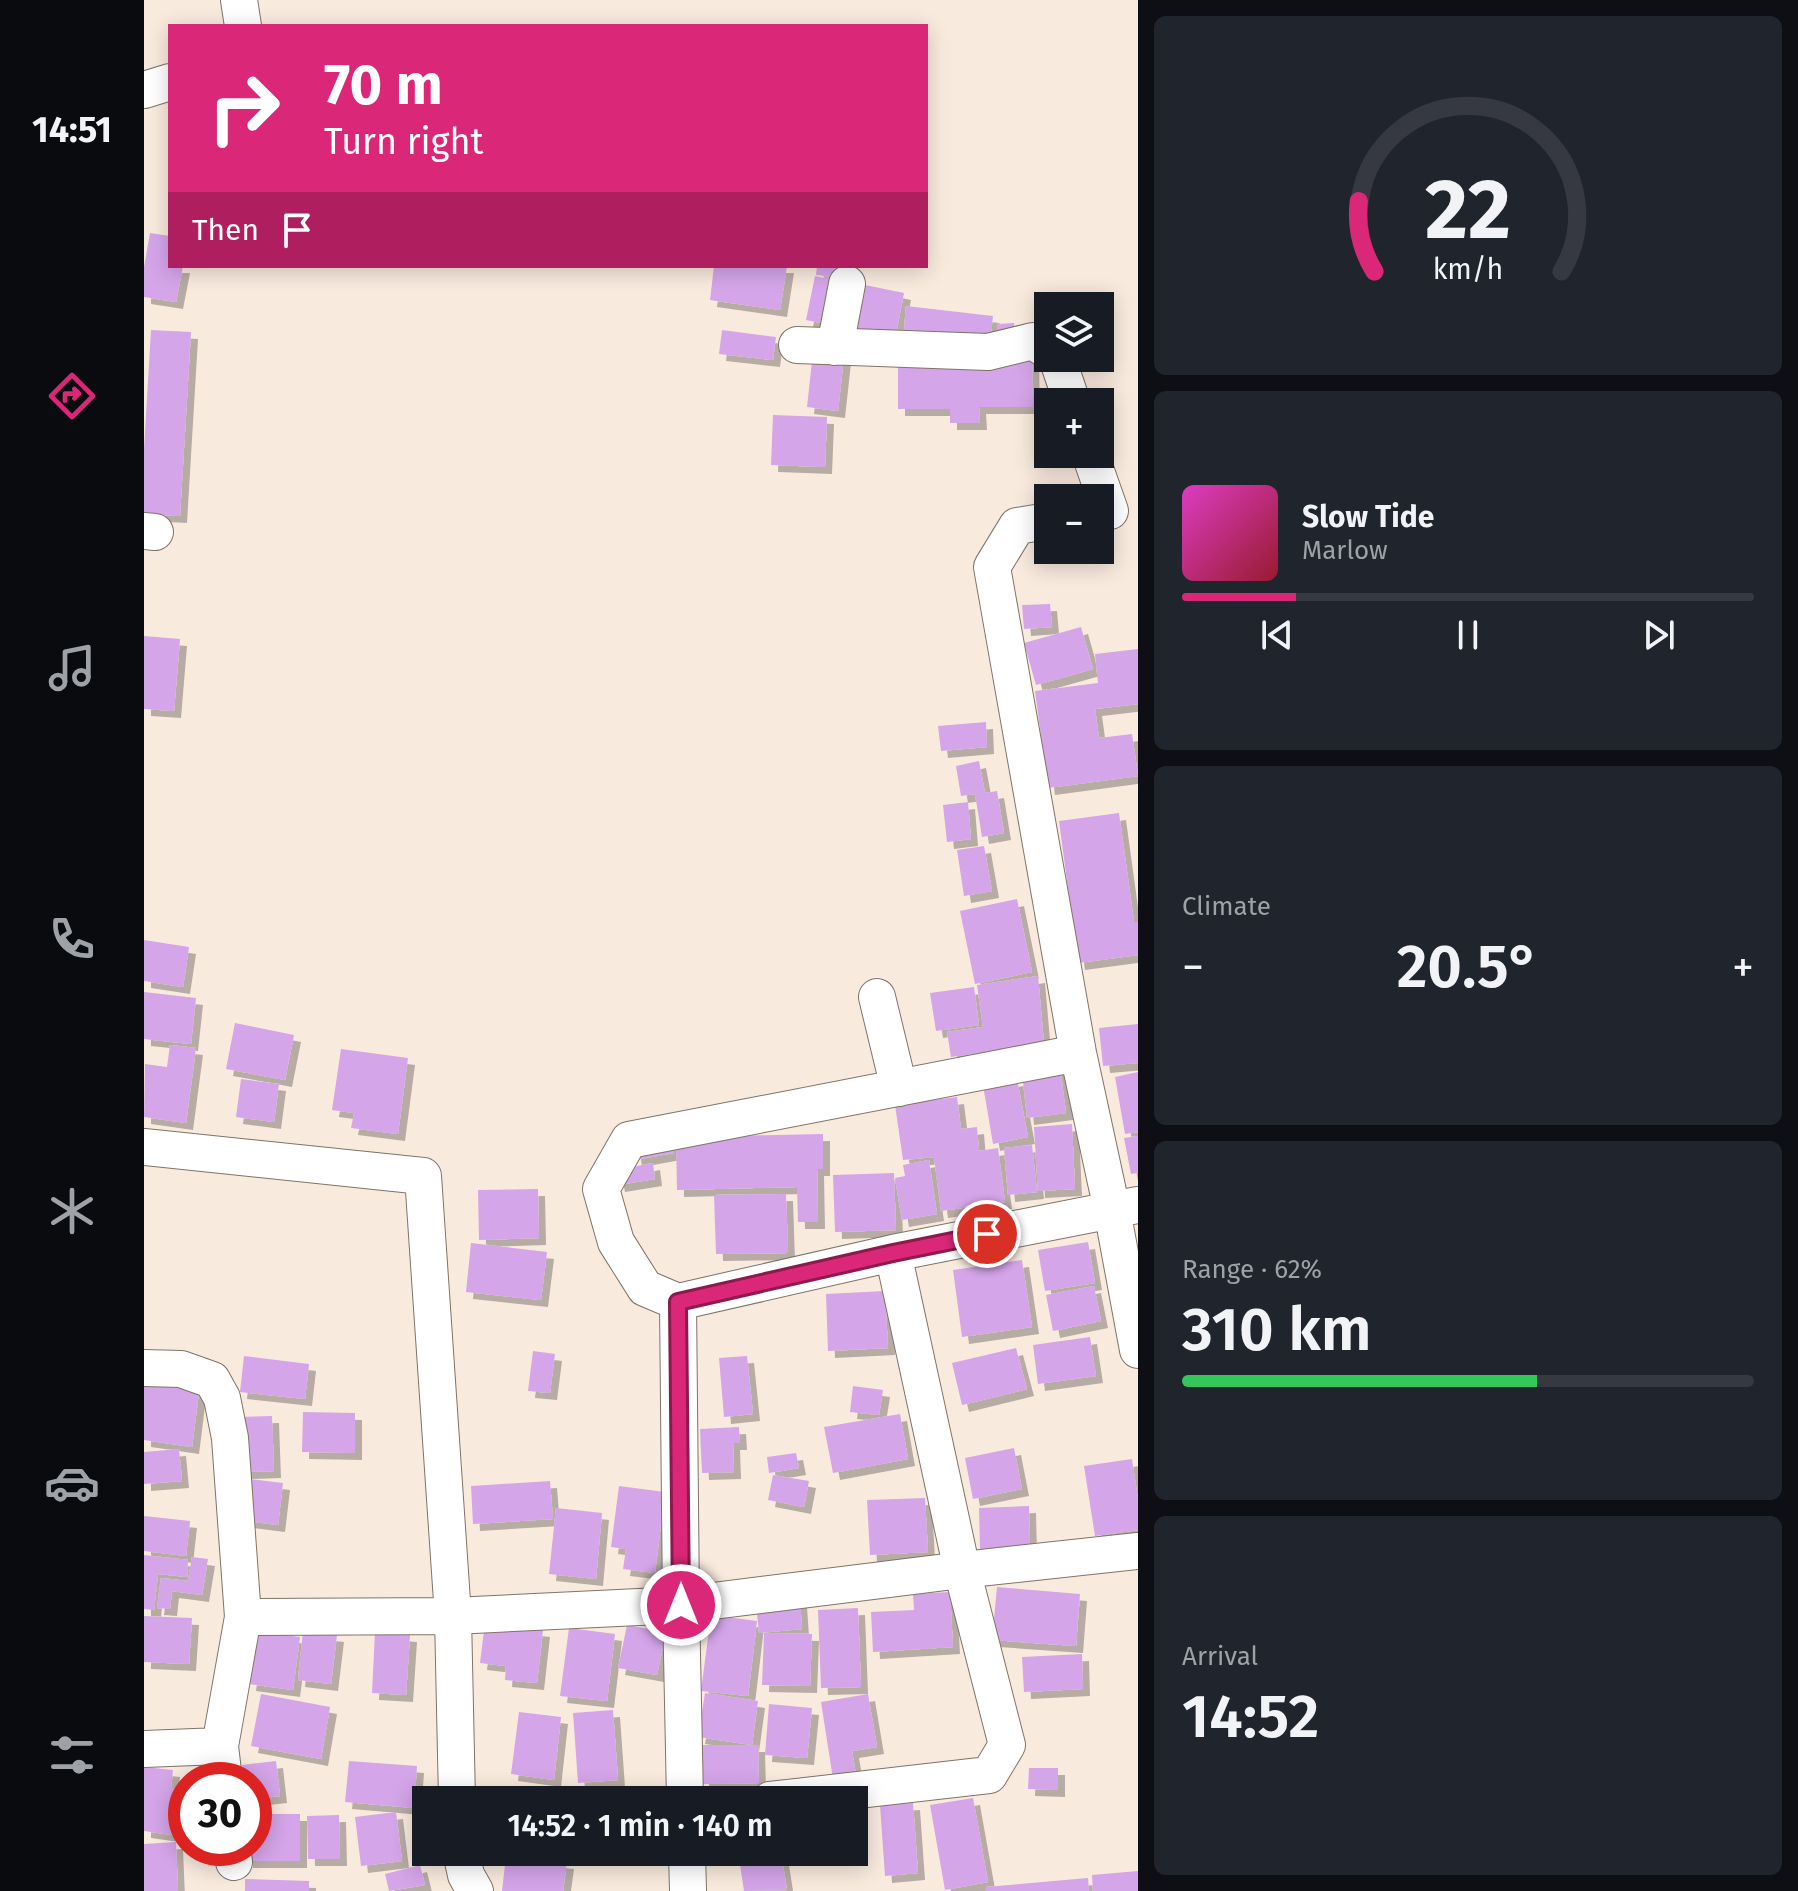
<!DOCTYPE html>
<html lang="en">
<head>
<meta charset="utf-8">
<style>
  body { margin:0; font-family:"Fira Sans",sans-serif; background:#20242c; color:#f1f3f6; height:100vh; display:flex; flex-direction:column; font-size:30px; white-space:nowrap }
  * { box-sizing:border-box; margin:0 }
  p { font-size:26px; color:#9ea1a6 }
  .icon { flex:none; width:44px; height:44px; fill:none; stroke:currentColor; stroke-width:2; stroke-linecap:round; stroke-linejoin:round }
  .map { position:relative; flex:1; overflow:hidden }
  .panel { display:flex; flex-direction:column; gap:16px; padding:16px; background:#0d0f14; width:660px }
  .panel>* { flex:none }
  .banner { position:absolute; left:24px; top:24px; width:760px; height:244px; border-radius:0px; box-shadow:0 4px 20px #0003; background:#db2777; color:#fff; overflow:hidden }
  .buttons { position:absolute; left:890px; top:292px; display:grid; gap:16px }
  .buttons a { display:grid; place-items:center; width:80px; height:80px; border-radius:0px; background:#171b24; box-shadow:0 4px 20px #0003; font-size:40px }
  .speed { position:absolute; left:24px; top:1762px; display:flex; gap:16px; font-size:40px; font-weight:700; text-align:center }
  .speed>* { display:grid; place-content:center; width:104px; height:104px; border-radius:50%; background:#171b24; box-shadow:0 4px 20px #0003; line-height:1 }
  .speed .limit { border:12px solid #d22; background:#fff; color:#111 }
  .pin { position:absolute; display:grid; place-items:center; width:68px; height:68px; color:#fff; margin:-34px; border:4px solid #fff; border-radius:50%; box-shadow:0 2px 8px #0007 }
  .me { position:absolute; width:88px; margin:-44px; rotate:0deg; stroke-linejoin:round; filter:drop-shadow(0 0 6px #0008) }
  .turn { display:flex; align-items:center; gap:28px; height:168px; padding:0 24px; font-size:36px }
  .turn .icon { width:104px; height:104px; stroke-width:2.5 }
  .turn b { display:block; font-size:56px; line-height:68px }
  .then { display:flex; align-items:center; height:76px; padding:0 24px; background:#0003; gap:16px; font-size:30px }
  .big { font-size:60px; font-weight:600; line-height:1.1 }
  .panel .card { flex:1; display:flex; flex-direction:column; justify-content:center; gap:12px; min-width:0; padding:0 28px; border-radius:12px; background:#20242c }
  .panel .dial { align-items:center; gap:0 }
  .dial svg { height:208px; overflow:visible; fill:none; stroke:#363941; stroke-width:7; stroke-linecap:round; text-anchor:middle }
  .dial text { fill:#f1f3f6; stroke:none }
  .song { display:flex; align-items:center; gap:24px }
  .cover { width:96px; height:96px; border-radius:12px; background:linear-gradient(135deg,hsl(310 70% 55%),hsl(350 70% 35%)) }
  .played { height:8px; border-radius:4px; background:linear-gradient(90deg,#db2777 20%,#363941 20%) }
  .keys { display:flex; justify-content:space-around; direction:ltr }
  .heat { display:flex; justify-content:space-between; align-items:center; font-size:44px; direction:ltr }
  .charge { height:12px; border-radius:6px; background:linear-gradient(90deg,#34c759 62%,#363941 0) }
  .trip { position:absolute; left:268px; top:1786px; width:456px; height:80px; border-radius:0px; background:#171b24; box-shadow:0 4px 20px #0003; font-weight:600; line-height:80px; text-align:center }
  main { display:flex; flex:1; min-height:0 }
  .tab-bar { display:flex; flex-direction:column; width:144px; justify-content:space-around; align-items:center; background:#090b0e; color:#9ea1a6 }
  .tab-bar .icon { width:56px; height:56px }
  .tab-bar .current { color:#db2777 }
  .tab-bar b { font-size:36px; color:#f1f3f6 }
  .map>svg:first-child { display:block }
</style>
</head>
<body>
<main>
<nav class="tab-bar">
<b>14:51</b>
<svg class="icon current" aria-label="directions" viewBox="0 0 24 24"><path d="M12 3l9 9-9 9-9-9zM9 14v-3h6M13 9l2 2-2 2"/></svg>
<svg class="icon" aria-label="music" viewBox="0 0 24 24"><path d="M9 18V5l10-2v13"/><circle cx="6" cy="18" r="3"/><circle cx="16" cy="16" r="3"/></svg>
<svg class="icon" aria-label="phone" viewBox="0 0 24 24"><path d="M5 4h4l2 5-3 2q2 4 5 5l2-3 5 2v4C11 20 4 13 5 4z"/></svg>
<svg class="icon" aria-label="climate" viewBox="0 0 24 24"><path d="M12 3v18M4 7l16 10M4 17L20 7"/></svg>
<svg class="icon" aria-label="car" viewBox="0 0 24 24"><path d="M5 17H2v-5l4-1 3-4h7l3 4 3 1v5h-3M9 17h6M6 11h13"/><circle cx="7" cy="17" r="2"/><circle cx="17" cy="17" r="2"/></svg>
<svg class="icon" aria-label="filters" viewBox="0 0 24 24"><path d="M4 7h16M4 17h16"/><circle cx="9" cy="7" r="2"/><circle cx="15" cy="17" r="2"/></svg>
</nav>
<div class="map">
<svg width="994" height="1891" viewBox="0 0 994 1891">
  <defs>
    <filter id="shadow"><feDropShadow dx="7" dy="7" stdDeviation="0" flood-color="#0004"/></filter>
  </defs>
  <rect width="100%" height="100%" fill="#f9eade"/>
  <path fill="#d4a5e9" filter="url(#shadow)" d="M6,233L26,236V266H39L32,302L0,297V267Z
    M570,266H643L636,310L566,300Z
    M673,266H700L698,278L672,275Z
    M671,276L701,282L692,326L662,320Z
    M706,282L760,293L750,344L695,333Z
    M762,306L849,316L845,350L759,341Z
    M870,323L871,339L854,340L853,324Z
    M7,330L47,332L36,516L0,514V449Z
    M578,330L632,337L629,360L575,354Z
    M669,352L700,356L694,411L663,407Z
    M888,354L889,407H835L836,423H806V409H754V355Z
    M629,415L683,417L681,467L627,465Z
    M906,604L908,627L880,629L878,605Z
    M937,627L949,669L892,685L880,643Z
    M0,636L36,639L30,711L0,709Z
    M994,649V704L951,709L955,738L988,734L994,776L904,788L891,691L954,683L951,654Z
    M842,722L843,747L797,751L794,726Z
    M835,761L841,793L853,791L860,833L838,837L831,794L817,796L812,766Z
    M824,802L827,839L803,842L799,805Z
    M975,813L990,922H994V955L934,963L915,821Z
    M840,846L848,891L820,896L813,850Z
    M873,899L888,972L831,984L816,911Z
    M0,940L45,947L39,987L0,981Z
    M894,976L900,1044L807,1057L803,1032L839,1027L833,985Z
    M830,987L835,1025L792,1031L786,993Z
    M0,992L52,998L47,1044L0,1039Z
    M91,1023L150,1035L141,1080L82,1069Z
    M994,1024V1063L959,1066L955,1028Z
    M26,1045L52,1048L42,1123L0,1117L1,1064L23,1067Z
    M197,1049L264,1058L254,1134L207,1128L210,1113L188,1110Z
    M916,1067L922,1113L883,1118L878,1072Z
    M994,1072V1132L981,1134L971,1077Z
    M97,1079L135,1084L130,1122L92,1117Z
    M873,1079L884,1137L849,1144L839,1085Z
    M813,1097L817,1129L833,1127L835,1151L854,1148L861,1202L797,1211L790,1157L759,1160L751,1105Z
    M928,1124L931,1189L894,1191L890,1127Z
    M679,1134V1169H673L674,1222H654L653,1187L533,1190L532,1137Z
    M994,1136V1173L987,1174L980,1138Z
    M527,1138L530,1153L491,1160L489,1144Z
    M888,1145L893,1192L864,1195L860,1148Z
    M785,1160L793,1214L758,1220L751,1178L761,1176L759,1165Z
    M509,1163L511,1179L474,1185L471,1170Z
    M750,1173L752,1230L691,1232L689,1175Z
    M394,1189L395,1238L335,1240L334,1190Z
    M642,1194L644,1253L572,1254L570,1195Z
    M944,1242L951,1283L901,1291L894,1250Z
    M327,1243L403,1252L397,1300L322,1292Z
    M878,1260L888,1327L818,1337L809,1270Z
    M950,1286L957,1321L909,1331L902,1295Z
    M741,1291L744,1348L684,1351L682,1294Z
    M946,1337L952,1376L894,1384L889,1345Z
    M872,1348L883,1389L818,1405L808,1363Z
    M389,1351L411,1354L406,1393L384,1391Z
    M100,1356L165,1364L161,1399L96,1392Z
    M603,1356L609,1414L580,1417L575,1358Z
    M0,1377L56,1384L48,1447L0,1440Z
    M709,1386L739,1390L735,1415L706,1412Z
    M159,1412L211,1413V1453L158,1452Z
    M756,1414L764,1459L689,1473L680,1427Z
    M128,1416L130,1471L98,1472L96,1417Z
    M595,1427L596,1443H589L590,1472L558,1473L556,1429Z
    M870,1448L878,1489L829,1499L821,1458Z
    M35,1449L38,1481L0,1484V1452Z
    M652,1453L655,1468L625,1473L623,1457Z
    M988,1459L994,1500V1530L951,1536L940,1466Z
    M629,1475L665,1481L660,1507L624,1500Z
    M106,1479L139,1483L134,1525L102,1521Z
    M406,1481L409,1519L329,1524L327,1486Z
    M475,1486L521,1492L511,1573L479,1569L482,1549L467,1547Z
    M781,1498L784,1552L726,1555L723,1500Z
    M885,1506L886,1547L836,1549L835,1508Z
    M412,1508L458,1513L452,1579L405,1574Z
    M0,1516L46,1521L42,1556L0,1551Z
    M0,1555L44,1560L43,1577L14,1574L10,1610L0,1609Z
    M48,1557L64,1559L58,1595L28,1591L26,1609L13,1608L17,1578L44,1581Z
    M853,1587L936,1594L932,1646L848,1640Z
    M806,1592L809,1647L729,1652L727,1612L770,1610L769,1594Z
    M656,1600L658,1629L615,1633L612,1604Z
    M714,1608L717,1687L677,1688L674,1610Z
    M567,1615L613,1621L604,1696L557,1691Z
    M0,1616L48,1618L45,1664L0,1662Z
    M341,1623L399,1630L393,1683L361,1680L362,1666L336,1663Z
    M483,1625L522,1632L513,1675L474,1668Z
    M425,1628L471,1634L463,1701L416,1696Z
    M112,1631L156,1637L149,1690L105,1684Z
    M159,1631L193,1635L187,1684L154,1680Z
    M231,1632L266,1635L262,1695L228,1693Z
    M620,1633L668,1634L666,1686L618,1685Z
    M938,1654L939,1689L880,1692L878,1657Z
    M561,1693L614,1701L608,1745L554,1737Z
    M117,1694L186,1707L177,1759L107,1746Z
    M724,1694L733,1747L708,1751L712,1775L689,1779L677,1702Z
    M625,1704L668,1708L663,1758L621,1755Z
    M469,1710L474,1780L434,1783L429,1713Z
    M375,1712L417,1717L410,1780L367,1774Z
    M558,1745H614L615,1783L558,1784Z
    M132,1761L136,1796L110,1799V1780H100L98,1765Z
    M205,1761L273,1766L270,1808L201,1802Z
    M0,1767L29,1770L27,1788L42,1790V1837L0,1831Z
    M885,1768H914V1790L884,1789Z
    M829,1798L844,1882L801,1890L786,1805Z
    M769,1803L774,1873L741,1876L736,1805Z
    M252,1812L258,1861L217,1866L211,1817Z
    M110,1814H156V1861H102V1848H110Z
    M195,1815L196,1859H164L163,1816Z
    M32,1842L34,1891H0V1844Z
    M594,1852H637L643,1890L600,1891Z
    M362,1856L423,1862L419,1891H358Z
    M276,1865L281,1885L245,1891L241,1874Z
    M994,1871V1891H949L948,1875Z
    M944,1878L945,1891H842V1887Z
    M101,1879L165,1881V1891H101Z"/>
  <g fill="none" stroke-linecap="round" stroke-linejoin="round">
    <defs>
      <path id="minor" d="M95,0L99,26
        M0,90L26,82
        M653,345L844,352L889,341L904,351
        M691,347L703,284
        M913,358L928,402
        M946,454L966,511
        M904,521L873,526L848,567L934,1053L968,1210L994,1205
        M0,531L11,532
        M733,997L755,1088
        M0,1147L279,1176L309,1616L313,1800
        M534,1302L501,1288L472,1242L457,1189L485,1140L934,1053
        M0,1368L37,1369L68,1380L78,1398L86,1438L99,1617L76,1746L80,1780
        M99,1617L309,1616L537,1605L534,1302L749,1253L968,1210L994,1350
        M0,1749L76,1746
        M541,1800L537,1605L818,1570L994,1551
        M626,1800L845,1775L863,1745L818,1570L749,1253
        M88,1848L90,1862
        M317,1852L322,1875L331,1891
        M543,1852L544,1891"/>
    </defs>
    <use href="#minor" stroke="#807368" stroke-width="38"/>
    <use href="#minor" stroke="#fff" stroke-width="36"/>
  </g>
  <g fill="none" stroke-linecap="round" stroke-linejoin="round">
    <defs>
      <path id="route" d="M537,1605L534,1302L749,1253L843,1234"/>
    </defs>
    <use href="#route" stroke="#8e194d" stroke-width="20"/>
    <use href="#route" stroke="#db2777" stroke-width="14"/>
  </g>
</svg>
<div class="buttons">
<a><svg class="icon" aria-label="layers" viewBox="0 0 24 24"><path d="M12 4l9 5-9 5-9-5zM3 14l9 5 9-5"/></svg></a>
<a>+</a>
<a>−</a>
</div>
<div class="speed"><div class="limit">30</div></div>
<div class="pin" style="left:843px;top:1234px;background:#d93025"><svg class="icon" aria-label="arrive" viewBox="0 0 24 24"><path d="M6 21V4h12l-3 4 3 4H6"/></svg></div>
<svg class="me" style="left:537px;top:1605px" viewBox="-20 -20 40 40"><circle r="17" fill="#db2777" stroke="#fff" stroke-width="3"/><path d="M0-11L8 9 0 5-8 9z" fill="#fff"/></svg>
<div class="trip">14:52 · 1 min · 140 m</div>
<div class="banner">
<div class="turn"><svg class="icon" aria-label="right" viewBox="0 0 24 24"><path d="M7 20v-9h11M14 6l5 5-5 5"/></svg><div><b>70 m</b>Turn right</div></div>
<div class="then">Then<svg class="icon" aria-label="arrive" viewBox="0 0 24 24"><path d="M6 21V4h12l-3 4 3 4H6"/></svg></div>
</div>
</div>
<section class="panel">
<div class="card dial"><svg viewBox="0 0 100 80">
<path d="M14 69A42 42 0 1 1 86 69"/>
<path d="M14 69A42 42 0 0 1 8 42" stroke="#db2777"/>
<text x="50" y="56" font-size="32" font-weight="700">22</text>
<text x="50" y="72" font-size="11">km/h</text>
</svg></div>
<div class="card">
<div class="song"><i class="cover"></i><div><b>Slow Tide</b><p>Marlow</p></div></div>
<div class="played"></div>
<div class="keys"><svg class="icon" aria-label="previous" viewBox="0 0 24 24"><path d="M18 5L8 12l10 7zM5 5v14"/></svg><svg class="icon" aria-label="pause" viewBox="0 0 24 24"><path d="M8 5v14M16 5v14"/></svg><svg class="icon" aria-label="next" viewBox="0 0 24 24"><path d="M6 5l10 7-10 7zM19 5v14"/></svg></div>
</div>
<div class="card"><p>Climate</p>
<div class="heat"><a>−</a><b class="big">20.5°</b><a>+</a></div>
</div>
<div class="card"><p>Range · 62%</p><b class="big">310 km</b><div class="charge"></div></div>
<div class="card"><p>Arrival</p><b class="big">14:52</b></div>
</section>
</main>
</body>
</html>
